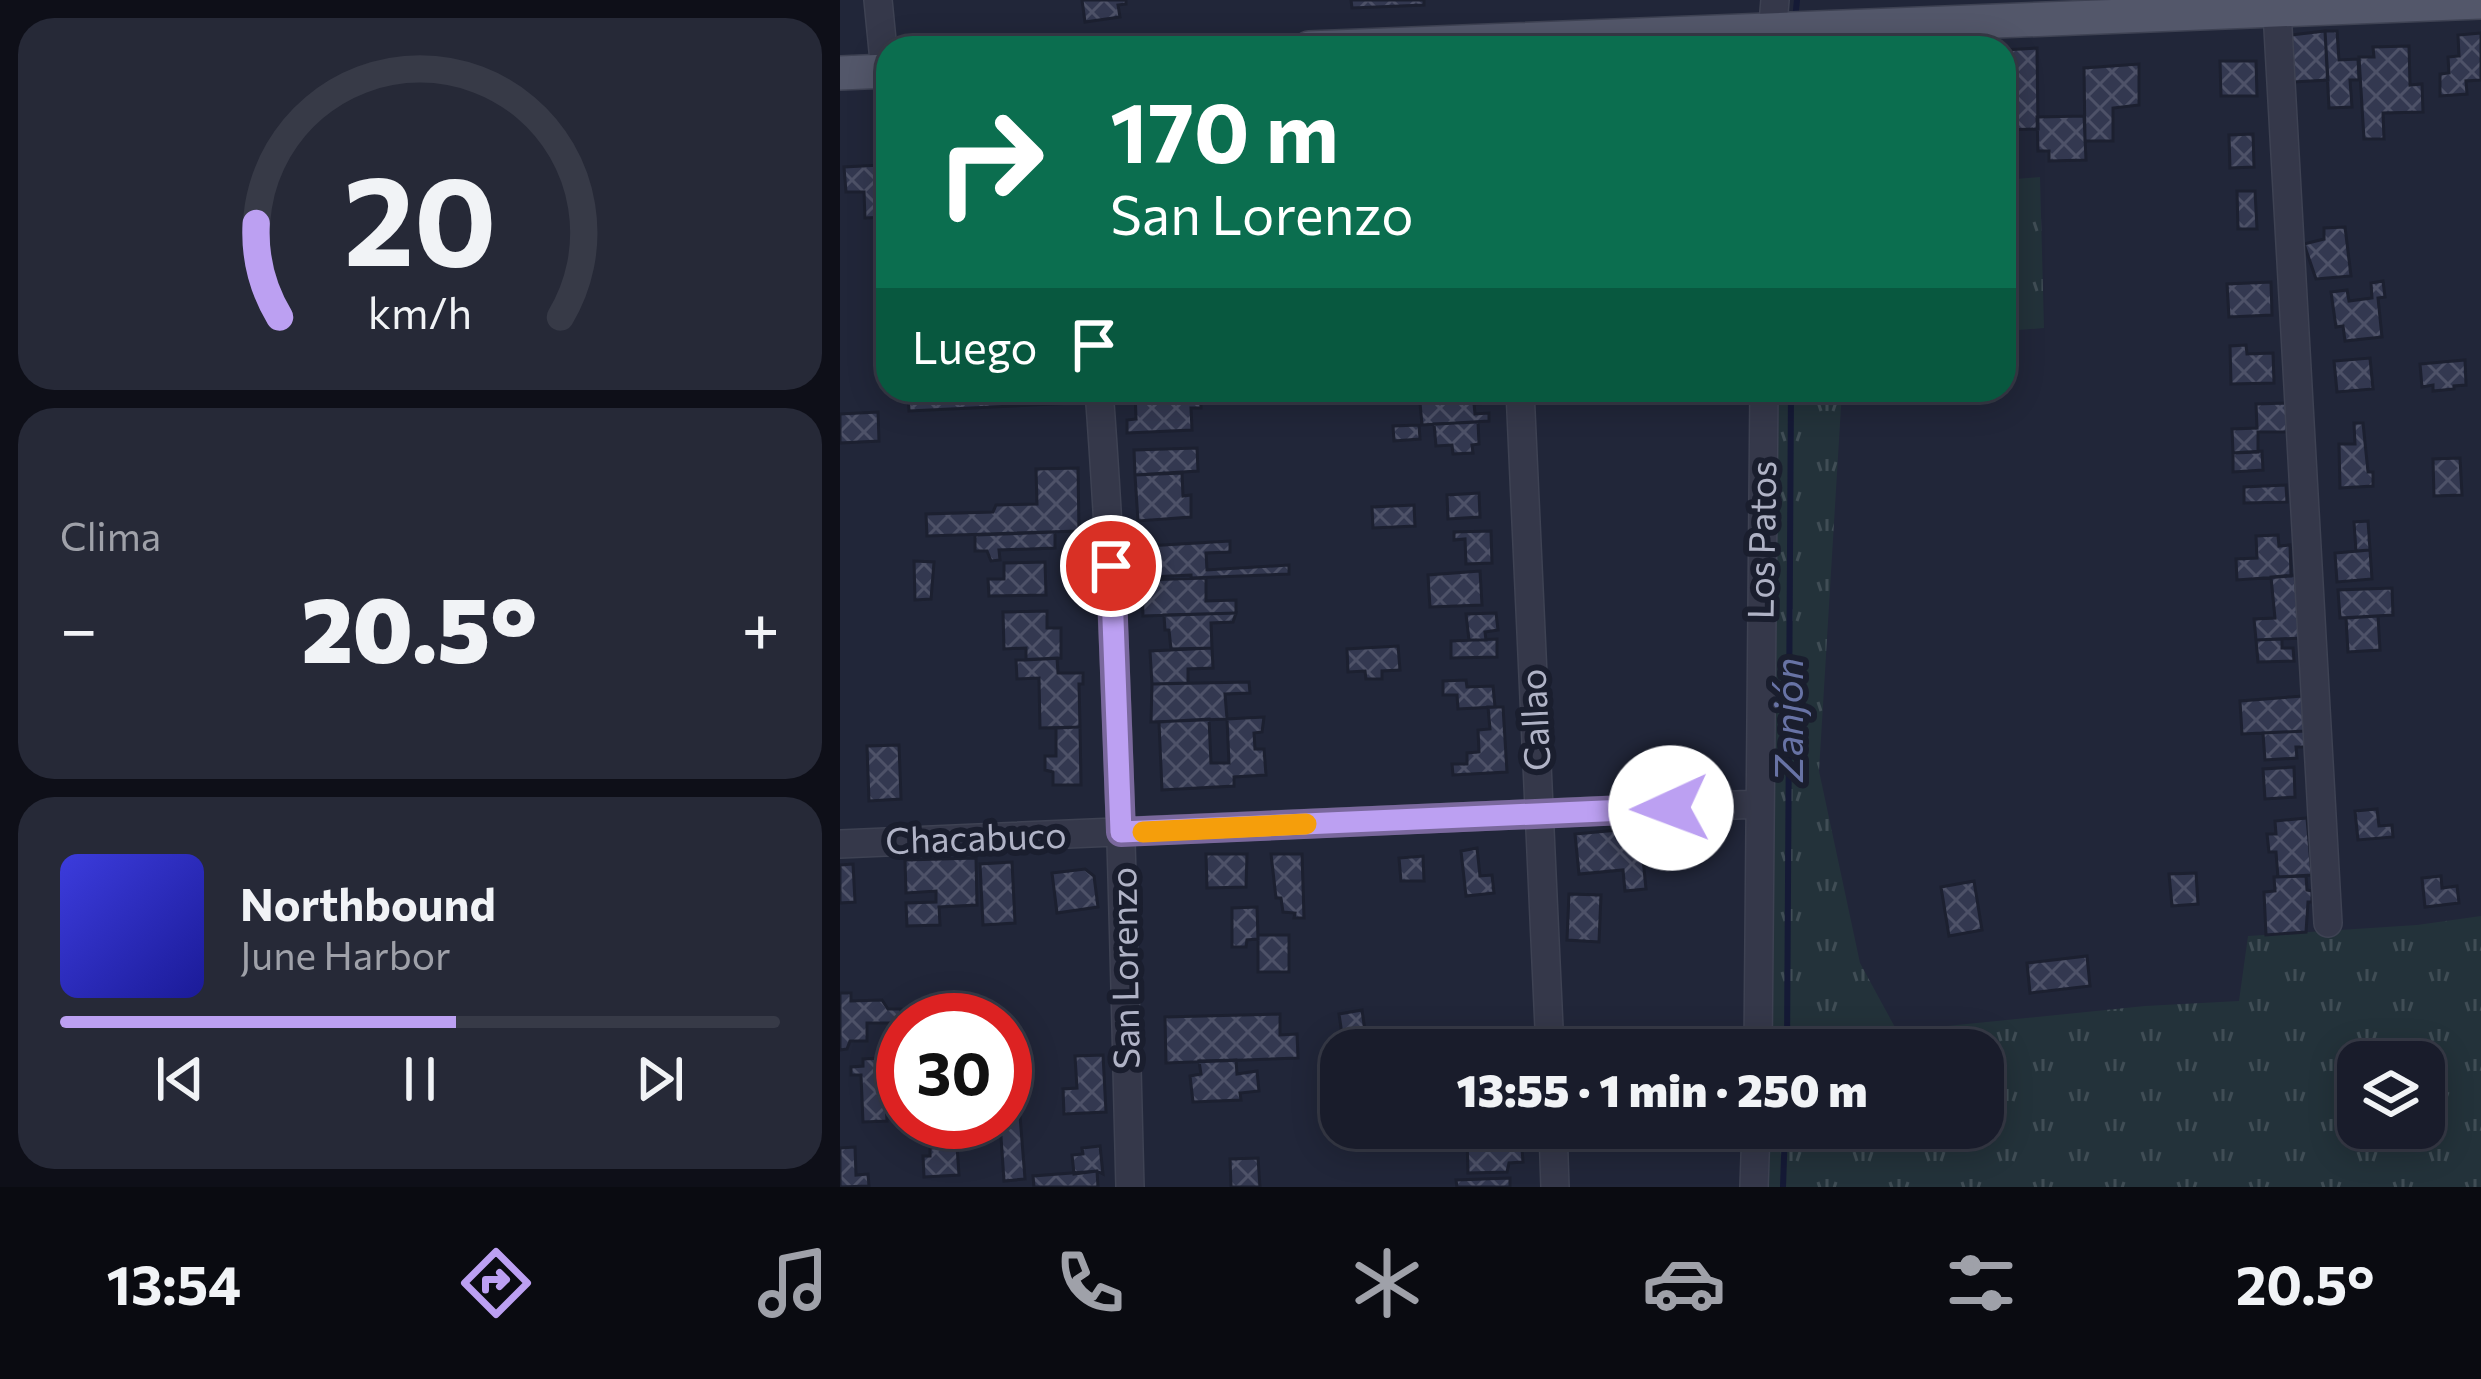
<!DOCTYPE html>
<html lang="es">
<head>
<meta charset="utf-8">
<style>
  body { margin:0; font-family:Commissioner,sans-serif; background:#262937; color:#f1f3f6; height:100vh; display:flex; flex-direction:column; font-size:45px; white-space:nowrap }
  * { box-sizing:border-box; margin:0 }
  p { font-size:39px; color:#9fa1a9 }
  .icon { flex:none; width:66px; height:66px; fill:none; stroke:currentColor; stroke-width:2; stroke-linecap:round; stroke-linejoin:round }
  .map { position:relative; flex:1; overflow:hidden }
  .side { display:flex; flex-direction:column; gap:18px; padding:18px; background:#0e0f18; width:840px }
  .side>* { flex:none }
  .guide { position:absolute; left:36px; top:36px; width:1140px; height:366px; border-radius:36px; box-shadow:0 6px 30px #0003,0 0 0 3px #373a47; background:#0b6e4f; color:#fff; overflow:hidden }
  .buttons { position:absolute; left:1497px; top:1041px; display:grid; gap:24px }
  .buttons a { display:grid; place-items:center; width:108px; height:108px; border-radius:24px; background:#191c2b; box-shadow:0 6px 30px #0003,0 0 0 3px #373a47; font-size:60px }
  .speed { position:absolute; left:36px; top:993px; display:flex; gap:24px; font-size:60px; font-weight:700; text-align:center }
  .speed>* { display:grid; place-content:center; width:156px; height:156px; border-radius:50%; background:#191c2b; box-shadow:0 6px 30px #0003,0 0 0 3px #373a47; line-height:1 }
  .speed .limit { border:18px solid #d22; background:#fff; color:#111 }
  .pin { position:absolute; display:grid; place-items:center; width:102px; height:102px; color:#fff; margin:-51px; border:6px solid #fff; border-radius:50%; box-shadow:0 3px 12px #0007 }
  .me { position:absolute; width:132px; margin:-66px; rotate:268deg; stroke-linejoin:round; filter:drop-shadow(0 0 9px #0008) }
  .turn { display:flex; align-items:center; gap:42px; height:252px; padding:0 36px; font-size:54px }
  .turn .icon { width:156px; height:156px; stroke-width:2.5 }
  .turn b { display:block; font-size:84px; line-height:102px }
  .then { display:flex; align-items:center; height:114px; padding:0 36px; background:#0003; gap:24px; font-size:45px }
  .big { font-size:90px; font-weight:800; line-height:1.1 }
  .side .tile { flex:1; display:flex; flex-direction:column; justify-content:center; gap:18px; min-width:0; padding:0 42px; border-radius:36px; background:#262937 }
  .side .dial { align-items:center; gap:0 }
  .dial svg { height:312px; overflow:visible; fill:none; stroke:#373a47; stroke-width:7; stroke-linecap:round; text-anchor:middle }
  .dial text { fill:#f1f3f6; stroke:none }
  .song { display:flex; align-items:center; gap:36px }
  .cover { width:144px; height:144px; border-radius:18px; background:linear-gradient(135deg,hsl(240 70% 55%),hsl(240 70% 35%)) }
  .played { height:12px; border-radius:6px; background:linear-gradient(90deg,#bca0f2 55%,#373a47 55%) }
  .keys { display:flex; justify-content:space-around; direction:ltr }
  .heat { display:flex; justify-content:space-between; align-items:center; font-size:66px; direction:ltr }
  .trip { position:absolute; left:480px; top:1029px; width:684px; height:120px; border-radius:36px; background:#191c2b; box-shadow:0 6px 30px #0003,0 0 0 3px #373a47; font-weight:800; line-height:120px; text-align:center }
  .tab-bar { display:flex; height:192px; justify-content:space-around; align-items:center; background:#0a0b11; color:#9fa1a9 }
  .tab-bar .icon { width:84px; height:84px }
  .tab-bar .active { color:#bca0f2 }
  .tab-bar b { font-size:54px; color:#f1f3f6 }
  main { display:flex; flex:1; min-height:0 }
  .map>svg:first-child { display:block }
</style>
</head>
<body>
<main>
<section class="side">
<div class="tile dial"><svg viewBox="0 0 100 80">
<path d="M14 69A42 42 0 1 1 86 69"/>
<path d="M14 69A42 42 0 0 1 8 45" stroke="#bca0f2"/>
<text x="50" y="56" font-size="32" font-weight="700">20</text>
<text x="50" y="72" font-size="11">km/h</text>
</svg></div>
<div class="tile"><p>Clima</p>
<div class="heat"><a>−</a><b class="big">20.5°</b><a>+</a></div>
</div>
<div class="tile">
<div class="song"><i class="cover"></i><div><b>Northbound</b><p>June Harbor</p></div></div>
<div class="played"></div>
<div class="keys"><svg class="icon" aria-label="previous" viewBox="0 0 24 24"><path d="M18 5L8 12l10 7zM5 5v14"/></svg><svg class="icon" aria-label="pause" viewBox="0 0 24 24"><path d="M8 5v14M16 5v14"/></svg><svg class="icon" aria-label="next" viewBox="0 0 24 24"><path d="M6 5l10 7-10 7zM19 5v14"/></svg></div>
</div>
</section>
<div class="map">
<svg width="1641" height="1187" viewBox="0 0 1641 1187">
  <defs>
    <pattern id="grass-tufts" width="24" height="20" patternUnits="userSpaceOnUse" patternTransform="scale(3)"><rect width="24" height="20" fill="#23323a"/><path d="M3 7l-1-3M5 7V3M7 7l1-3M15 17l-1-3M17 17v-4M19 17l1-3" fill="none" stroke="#404d55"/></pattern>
    <pattern id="building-cross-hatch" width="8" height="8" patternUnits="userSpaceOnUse" patternTransform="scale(3)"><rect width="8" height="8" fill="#333850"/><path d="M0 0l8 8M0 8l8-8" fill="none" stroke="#4e5268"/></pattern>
  </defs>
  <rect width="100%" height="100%" fill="#212639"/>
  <path fill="url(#grass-tufts)" fill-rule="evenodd" d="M1200,177L1204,328L1164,331V180Z
    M939,390H1002L979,771L1020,963L1057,1031L1305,1006L1399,1001L1408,936L1577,925L1641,916V1187H926L927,1128H1143V1050H928ZM1518,1062H1584V1128H1518Z"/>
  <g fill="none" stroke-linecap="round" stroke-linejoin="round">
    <path stroke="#151a36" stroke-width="6" d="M955,20L957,0
      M947,1050L951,390
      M943,1187L945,1128"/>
  </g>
  <path fill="url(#building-cross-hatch)" stroke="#1c2030" stroke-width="3" d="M242,0H286V4L278,5L280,17L245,22Z
    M511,0H584V5L512,8Z
    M1485,31L1488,80L1453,82L1451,35Z
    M1485,31H1497L1499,60L1518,59L1519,80H1510L1512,107L1489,108Z
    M1641,33V80L1626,81L1627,94L1600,96V74L1609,73L1608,57L1619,56L1618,35Z
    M1569,46L1570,85L1582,84L1583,112L1543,113L1544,139H1524L1519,57H1534L1533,47Z
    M1197,48L1198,129L1164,130V50Z
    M1380,61H1416L1417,96H1381Z
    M1299,64V105L1273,108V141H1245L1244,68Z
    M1244,116L1246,160L1209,161V151H1198L1197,117Z
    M1413,134L1414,167L1390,168L1389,135Z
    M41,165L42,183L48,182V217L25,218L24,192H6L4,167Z
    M1397,191H1415L1417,229H1398Z
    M1505,227L1511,276L1476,279L1464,244L1484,239V228Z
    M1543,281L1545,297L1538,298L1542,337L1505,341L1503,326L1496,327L1491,292L1507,290L1509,301L1532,298L1531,283Z
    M1431,282L1432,315L1389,317L1387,284Z
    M1406,345L1407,354L1433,353L1434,383L1391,384L1390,346Z
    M1530,358L1533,389L1497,392L1494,361Z
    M1625,360L1626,385L1614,386V389L1593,391V385L1582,387L1580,364Z
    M68,390H116V398L154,396V390H231L232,403L69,411Z
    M295,390H353V394H361V408H351L352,430L287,433V420L296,419Z
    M610,390H648L649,403L634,404L635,414L649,413V421L582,425L579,392Z
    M1447,403V432H1418V452L1393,453L1392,429L1417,428L1416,404Z
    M38,412L39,441L0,443V414Z
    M638,422L639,444L632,445L633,453L613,454L612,445L596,446L594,424Z
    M1514,423H1523L1528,472H1533V486L1500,488L1499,444H1515Z
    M579,425L580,439L554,441L553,426Z
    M357,448L358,471L295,475L294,450Z
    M1422,451L1423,470L1393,472V453Z
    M1620,458L1622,495L1594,496L1593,459Z
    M238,468L239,531L87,536L86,514L153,512L156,505L197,504L196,469Z
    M342,473L343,496L351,495V517L298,521L295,475Z
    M1446,485L1447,502L1404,503V487Z
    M639,493L640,517L608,519L607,495Z
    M574,505L575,526L533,528L532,507Z
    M1528,521L1530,550L1516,551L1514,522Z
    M651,531L652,563L626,564L625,539L614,540V532Z
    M215,532V548L159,550L160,560L151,561L147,551H135V535Z
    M1438,535L1439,546L1450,545L1451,576L1397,580L1396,559L1417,558L1416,536Z
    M390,541V552L366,553L367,570L449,565V574L351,578V575L309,577L307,546Z
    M1530,550L1532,579L1497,582L1495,553Z
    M74,561L94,562L91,599L75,600Z
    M205,562L206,595L149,596L148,579H164V563Z
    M640,571L642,605L590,607L588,575Z
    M1455,575L1460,638L1416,640L1414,619L1435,618L1431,577Z
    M366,578V601L396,600V613L303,616L302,580Z
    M1552,588L1553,615L1500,618L1498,590Z
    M207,611V628H221V658L186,660V648L164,649L163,612Z
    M396,613L393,622L371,623L372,648L331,649L329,630H325L324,615Z
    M656,613L658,630L645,632L646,640H629L626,614Z
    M1538,616L1540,650L1508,652L1506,618Z
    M657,639V657L611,658V641Z
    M1442,639V648H1453L1454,661L1418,662L1416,640Z
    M558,646L560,670L542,671V679H526L525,671L508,672L507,649Z
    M372,648L373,668L348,669V683L312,684L310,651Z
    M217,658L218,673H243V684H239L240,727L200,728L199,678L177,679L176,660Z
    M626,680L627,687L653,686L655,707L618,709L617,695H603V681Z
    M409,682L410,693L385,694L387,719L311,722L312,684Z
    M1463,696L1465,731L1402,734L1400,701Z
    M648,707H663L667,772L613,775L612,764H627V753L639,752L638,730L650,729Z
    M424,717L422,732L414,733L415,749H424L426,775L394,777V786L322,790L319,722L369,719L371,763H389L387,719Z
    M240,727L241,785H213V772L205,770V756H216V728Z
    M1465,731L1466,747H1456L1457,758L1425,760L1423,733Z
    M59,745L61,799L29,801L27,746Z
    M1454,767L1455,797L1425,799L1423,769Z
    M1537,809L1539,826L1552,825L1553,837L1518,840L1515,811Z
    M1467,818L1472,875L1438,877L1436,852H1429L1427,834H1436L1435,821Z
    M800,828L806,889L785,891L783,870L739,874L735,834Z
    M637,848L640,876L652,875L654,893L626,896L621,851Z
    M366,854H407L406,887L367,888Z
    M431,854H462L464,918H454L455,913L443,912L441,898H436Z
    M583,856L584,881H561L559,858Z
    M136,858L137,905L99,907L100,925L67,926L66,903L96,902V891L66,893L65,860Z
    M172,862L175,923L143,925L140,864Z
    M13,864L15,902L0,903V865Z
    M245,869L254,876L258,907L217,913L212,873Z
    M1356,873L1358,904L1332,906L1329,874Z
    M1466,876L1467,890L1472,891V902H1468L1466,932L1426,935L1424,892L1435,891L1434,877Z
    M1601,876L1602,888L1617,886L1619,903L1585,907L1582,878Z
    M1134,881L1142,930L1109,936L1101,887Z
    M729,894L761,895L759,942L727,940Z
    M417,907L418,939L407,940L406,947H392V908Z
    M418,935H449V972H418Z
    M1247,956L1250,986L1190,993L1187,963Z
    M0,993H11V1001L42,1000L48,1009H61V1023H27V1041H10L7,1049L0,1050Z
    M522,1010L527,1045L504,1048L499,1014Z
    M440,1014V1035L457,1034L458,1058L326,1063L325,1017Z
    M263,1055L266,1112L224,1114L223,1089L237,1088L235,1056Z
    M63,1057V1099L46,1100L47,1121L23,1122L21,1075H11V1067L23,1066V1059Z
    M396,1060L397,1074L417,1071L419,1091L400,1093L401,1100L353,1102L350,1076L361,1074L359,1061Z
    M180,1116L185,1179L164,1181L160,1122H165V1117Z
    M681,1136L683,1162L669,1163L667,1172L628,1173L627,1138Z
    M117,1146L119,1175L84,1177L83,1156H90V1148Z
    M260,1146L263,1174L257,1171L234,1174L232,1155L243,1154L242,1148Z
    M15,1147L16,1175L28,1174L29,1186L0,1187V1148Z
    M418,1158L420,1187H391L390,1159Z
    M257,1171L258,1187H194L193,1176Z
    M670,1178V1187H617L616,1180Z"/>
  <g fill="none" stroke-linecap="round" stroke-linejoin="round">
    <defs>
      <path id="minor" d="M38,0L45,71
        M1437,11L1488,923
        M931,48L935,0
        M259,390C279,655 283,921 290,1187
        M680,390L710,1050
        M0,844L919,804
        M918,1050L924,390
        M713,1128L715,1187
        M914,1187L916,1128"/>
      <path id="major" d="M469,48L1641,2
        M0,73L48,71"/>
    </defs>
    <use href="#minor" stroke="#3e4253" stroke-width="30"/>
    <use href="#major" stroke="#3e4253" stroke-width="36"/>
    <use href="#minor" stroke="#35384a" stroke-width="27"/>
    <use href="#major" stroke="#53576a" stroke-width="33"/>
  </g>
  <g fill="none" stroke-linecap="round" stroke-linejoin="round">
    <defs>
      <path id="route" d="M271,566L281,832L831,808"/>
    </defs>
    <use href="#route" stroke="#7a689d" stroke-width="30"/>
    <use href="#route" stroke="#bca0f2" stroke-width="21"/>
    <path stroke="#f59e0b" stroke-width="21" d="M303,832L466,824"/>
  </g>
  <g text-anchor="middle" stroke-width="12" stroke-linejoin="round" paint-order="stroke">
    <g font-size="36" fill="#b0b3c6" stroke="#1a1e2e">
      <text transform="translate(922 540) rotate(-89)" y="13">Los Patos</text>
      <text transform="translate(695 720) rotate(-93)" y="13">Callao</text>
      <text transform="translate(136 838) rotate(-2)" y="13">Chacabuco</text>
      <text transform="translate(285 968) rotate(-91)" y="13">San Lorenzo</text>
    </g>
    <g font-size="39" font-style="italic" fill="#6873a5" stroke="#1a1e2e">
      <text transform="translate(949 720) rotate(-90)" y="14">Zanjón</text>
    </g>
  </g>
</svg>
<div class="buttons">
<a><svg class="icon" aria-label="layers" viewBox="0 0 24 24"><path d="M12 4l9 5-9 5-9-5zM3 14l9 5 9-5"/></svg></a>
</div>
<div class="speed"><div class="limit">30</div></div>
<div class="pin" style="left:271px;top:566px;background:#d93025"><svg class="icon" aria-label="arrive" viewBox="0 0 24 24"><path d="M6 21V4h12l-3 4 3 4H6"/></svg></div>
<svg class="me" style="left:831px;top:808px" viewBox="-20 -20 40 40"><circle r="19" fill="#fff"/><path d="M0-13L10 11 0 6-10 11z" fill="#bca0f2"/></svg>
<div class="trip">13:55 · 1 min · 250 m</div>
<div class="guide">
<div class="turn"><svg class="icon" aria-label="right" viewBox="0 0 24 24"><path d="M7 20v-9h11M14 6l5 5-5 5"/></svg><div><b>170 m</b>San Lorenzo</div></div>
<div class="then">Luego<svg class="icon" aria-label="arrive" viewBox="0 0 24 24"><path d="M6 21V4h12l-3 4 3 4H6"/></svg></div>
</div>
</div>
</main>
<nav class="tab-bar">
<b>13:54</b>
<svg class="icon active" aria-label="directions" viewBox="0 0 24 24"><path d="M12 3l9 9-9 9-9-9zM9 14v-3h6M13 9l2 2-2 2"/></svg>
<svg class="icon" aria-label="music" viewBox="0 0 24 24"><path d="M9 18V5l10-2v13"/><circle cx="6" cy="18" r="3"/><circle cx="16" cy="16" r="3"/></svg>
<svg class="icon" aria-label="phone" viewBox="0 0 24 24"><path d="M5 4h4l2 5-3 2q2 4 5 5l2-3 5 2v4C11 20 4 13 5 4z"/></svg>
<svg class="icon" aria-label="climate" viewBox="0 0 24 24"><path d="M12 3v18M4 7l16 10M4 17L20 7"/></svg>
<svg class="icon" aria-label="car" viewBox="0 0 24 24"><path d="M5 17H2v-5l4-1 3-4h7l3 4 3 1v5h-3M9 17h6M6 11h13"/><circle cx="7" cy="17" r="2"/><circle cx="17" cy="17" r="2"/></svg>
<svg class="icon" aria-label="filters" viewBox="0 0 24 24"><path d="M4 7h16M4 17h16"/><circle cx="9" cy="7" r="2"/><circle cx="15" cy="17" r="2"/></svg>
<b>20.5°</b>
</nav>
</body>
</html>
